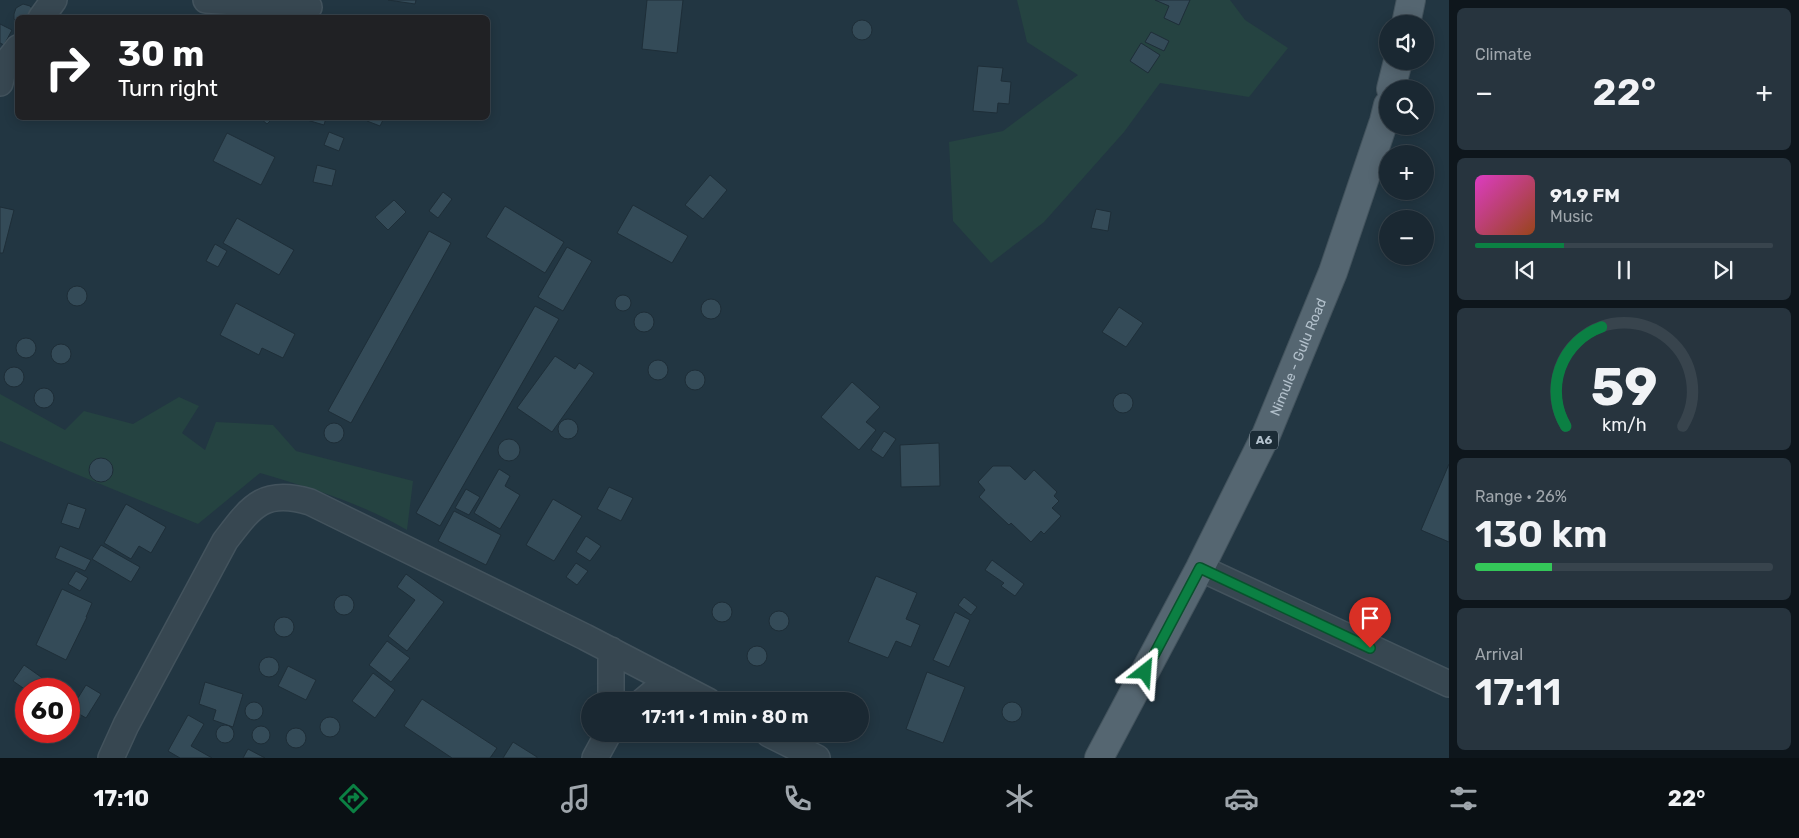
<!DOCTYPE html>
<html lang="en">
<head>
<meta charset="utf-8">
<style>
  body { margin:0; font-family:Rubik,sans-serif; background:#27343e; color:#f1f3f6; height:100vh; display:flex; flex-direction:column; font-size:19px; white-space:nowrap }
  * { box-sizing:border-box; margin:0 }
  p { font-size:16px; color:#9fa6ac }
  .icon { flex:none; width:28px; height:28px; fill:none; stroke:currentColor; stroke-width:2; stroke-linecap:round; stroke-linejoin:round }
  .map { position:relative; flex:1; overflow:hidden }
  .details { display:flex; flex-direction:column; gap:8px; padding:8px; background:#0e161c; width:350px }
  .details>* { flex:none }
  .guide { position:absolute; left:15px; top:15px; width:475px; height:105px; border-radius:8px; box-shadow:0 2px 12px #0003,0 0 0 1px #38444d; background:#202124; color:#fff; overflow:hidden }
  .fabs { position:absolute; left:1379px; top:15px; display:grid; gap:10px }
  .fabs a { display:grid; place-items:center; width:55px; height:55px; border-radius:50%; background:#1a2832; box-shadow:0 2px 12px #0003,0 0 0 1px #38444d; font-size:25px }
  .speed { position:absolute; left:15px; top:678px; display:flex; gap:10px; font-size:25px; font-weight:700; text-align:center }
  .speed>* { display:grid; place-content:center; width:65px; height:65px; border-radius:50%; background:#1a2832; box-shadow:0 2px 12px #0003,0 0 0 1px #38444d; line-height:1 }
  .speed .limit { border:8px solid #d22; background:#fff; color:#111 }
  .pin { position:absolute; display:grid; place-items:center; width:42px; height:42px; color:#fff; margin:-51px -21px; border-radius:50% 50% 50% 0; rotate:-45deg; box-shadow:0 0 5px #0007 }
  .pin .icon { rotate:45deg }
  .me { position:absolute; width:55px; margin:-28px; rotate:28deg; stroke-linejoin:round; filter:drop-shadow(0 0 4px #0008) }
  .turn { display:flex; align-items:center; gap:18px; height:105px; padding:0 20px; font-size:22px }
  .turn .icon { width:65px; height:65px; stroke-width:2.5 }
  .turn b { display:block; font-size:35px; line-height:42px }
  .big { font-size:38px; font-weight:600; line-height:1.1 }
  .details .widget { flex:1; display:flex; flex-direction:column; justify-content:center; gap:8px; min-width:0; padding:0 18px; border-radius:8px; background:#27343e }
  .details .dial { align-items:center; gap:0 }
  .dial svg { height:130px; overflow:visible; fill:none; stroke:#38444d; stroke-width:7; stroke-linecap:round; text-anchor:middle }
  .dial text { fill:#f1f3f6; stroke:none }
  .song { display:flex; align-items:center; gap:15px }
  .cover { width:60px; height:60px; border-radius:8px; background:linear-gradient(135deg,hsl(310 70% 55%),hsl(20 70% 35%)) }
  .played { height:5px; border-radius:2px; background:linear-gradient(90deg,#0b8043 30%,#38444d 30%) }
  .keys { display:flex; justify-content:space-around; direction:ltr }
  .heat { display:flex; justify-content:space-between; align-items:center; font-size:28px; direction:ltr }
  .charge { height:8px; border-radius:4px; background:linear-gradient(90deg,#34c759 26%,#38444d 0) }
  .trip { position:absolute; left:581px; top:692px; width:288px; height:50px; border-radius:25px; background:#1a2832; box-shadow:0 2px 12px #0003,0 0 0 1px #38444d; font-weight:600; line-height:50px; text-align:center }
  .tabs { display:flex; height:80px; justify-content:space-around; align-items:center; background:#0a1014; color:#9fa6ac }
  .tabs .icon { width:35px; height:35px }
  .tabs .selected { color:#0b8043 }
  .tabs b { font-size:22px; color:#f1f3f6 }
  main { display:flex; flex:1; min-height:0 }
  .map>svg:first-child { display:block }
</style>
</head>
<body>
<main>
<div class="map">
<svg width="1449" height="758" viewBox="0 0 1449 758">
  <rect width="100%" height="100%" fill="#223642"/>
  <path fill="#254341" d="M1017,0H1230L1245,20L1288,48L1249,97L1160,83L1124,132L1044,222L991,263L953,221L949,142L1003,131L1078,75L1027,42Z
    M0,394L65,430L84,411L133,424L179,397L199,406L182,433L205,450L216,422L273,425L296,451L413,481L407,530C361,503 311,488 260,473L198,524L71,472L0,441Z"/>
  <path fill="#344b58" stroke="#1e2e38" d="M388,0H416L415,4Z
    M647,0H683L677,53L642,49Z
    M1155,0H1190L1179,25L1164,18L1169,6Z
    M23,4L30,6L34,11V18H18V23L14,19V14L16,8Z
    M852 30a10 10 0 1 1 20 0a10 10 0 1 1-20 0Z
    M0,24L12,30L4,45L0,43Z
    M1151,32L1169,41L1164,51L1145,42Z
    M1141,43L1160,55L1148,73L1130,61Z
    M18,61V86L11,85Z
    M978,66L1003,68L1001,81L1011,82L1009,104L998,103L997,113L973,111Z
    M260,118H273L267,124Z
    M300,118H326L324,125Z
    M368,118H384L380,126L367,121Z
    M329,132L344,138L339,151L324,145Z
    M227,133L275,157L261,185L213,161Z
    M317,165L336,170L332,186L313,182Z
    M710,175L727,190L703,219L685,205Z
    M443,192L452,199L438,218L429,211Z
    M394,200L406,212L388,230L375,217Z
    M633,205L688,236L672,263L617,233Z
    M505,206L564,242L545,273L486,237Z
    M0,207L14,210L3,253H0Z
    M1096,209L1111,212L1108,231L1091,228Z
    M237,218L294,250L279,275L223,243Z
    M429,231L451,243L351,423L328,411Z
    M215,244L227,251L218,267L206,261Z
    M567,247L592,261L563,311L538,297Z
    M67 296a10 10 0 1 1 20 0a10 10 0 1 1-20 0Z
    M615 303a8 8 0 1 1 16 0a8 8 0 1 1-16 0Z
    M701 309a10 10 0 1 1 20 0a10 10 0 1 1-20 0Z
    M236,303L295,334L283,358L262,348L259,355L220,335Z
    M535,306L559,319L440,526L416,513Z
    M1119,307L1143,323L1126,347L1102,332Z
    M634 322a10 10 0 1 1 20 0a10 10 0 1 1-20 0Z
    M16 348a10 10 0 1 1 20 0a10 10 0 1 1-20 0Z
    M51 354a10 10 0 1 1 20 0a10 10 0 1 1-20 0Z
    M555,356L575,369L579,363L594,373L552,432L517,408Z
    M648 370a10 10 0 1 1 20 0a10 10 0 1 1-20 0Z
    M4 377a10 10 0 1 1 20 0a10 10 0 1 1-20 0Z
    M685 380a10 10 0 1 1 20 0a10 10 0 1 1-20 0Z
    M852,382L880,407L866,422L876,430L859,450L821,417Z
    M34 398a10 10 0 1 1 20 0a10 10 0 1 1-20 0Z
    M1113 403a10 10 0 1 1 20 0a10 10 0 1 1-20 0Z
    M558 429a10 10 0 1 1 20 0a10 10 0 1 1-20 0Z
    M324 433a10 10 0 1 1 20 0a10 10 0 1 1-20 0Z
    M884,431L896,439L883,458L871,450Z
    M498 450a11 11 0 1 1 22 0a11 11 0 1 1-22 0Z
    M939,443L940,486L901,487L900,445Z
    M89 470a12 12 0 1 1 24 0a12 12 0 1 1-24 0Z
    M1449,464V542L1421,530Z
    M993,466H1010L1025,480L1034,470L1057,492L1054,496L1059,501L1052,508L1061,516L1044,534L1041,531L1031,542L1011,523L1009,525L979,497L985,490L978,482Z
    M499,469L510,476L505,486L520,495L500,529L474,513Z
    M609,487L633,498L621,521L597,509Z
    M466,489L480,497L469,515L455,508Z
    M553,499L582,516L554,561L526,545Z
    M68,503L86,509L79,529L61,523Z
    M126,504L166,527L151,553L139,546L131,559L104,543Z
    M454,511L501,535L486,565L438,541Z
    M586,536L601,546L590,561L576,552Z
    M101,545L140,567L131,582L92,559Z
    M60,546L91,560L85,571L55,558Z
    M992,560L1024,584L1015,596L1001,586L1004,583L985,570Z
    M576,563L588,571L577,585L566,577Z
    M76,571L88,578L80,591L68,584Z
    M406,574L444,602L407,651L388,636L415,600L397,587Z
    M876,576L917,593L906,619L920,625L911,647L896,641L888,658L848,642Z
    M62,589L92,603L86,617H87L66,660L36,645Z
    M334 605a10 10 0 1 1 20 0a10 10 0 1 1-20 0Z
    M964,597L977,607L971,615L958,605Z
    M712 612a10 10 0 1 1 20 0a10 10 0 1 1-20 0Z
    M769 621a10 10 0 1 1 20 0a10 10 0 1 1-20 0Z
    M955,612L970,620L949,667L933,660Z
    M274 627a10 10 0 1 1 20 0a10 10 0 1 1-20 0Z
    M387,641L410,658L391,682L369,665Z
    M747 656a10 10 0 1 1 20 0a10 10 0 1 1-20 0Z
    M259 667a10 10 0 1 1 20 0a10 10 0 1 1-20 0Z
    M24,665L58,689H34L30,686L26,690L13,681Z
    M288,666L316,680L306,700L278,686Z
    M927,672L965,687L943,743L906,729Z
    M373,673L395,690L375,718L352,701Z
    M205,682L243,694L233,727L213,720L216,710L199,704Z
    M86,685L101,694L86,718L69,708V699L71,695L78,698Z
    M422,699L497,748L490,758H452L404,726Z
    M1002 712a10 10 0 1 1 20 0a10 10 0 1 1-20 0Z
    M245 711a9 9 0 1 1 18 0a9 9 0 1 1-18 0Z
    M188,715L204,724L191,746L212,758H180L168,751Z
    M320 727a10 10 0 1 1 20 0a10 10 0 1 1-20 0Z
    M216 734a9 9 0 1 1 18 0a9 9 0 1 1-18 0Z
    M252 735a9 9 0 1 1 18 0a9 9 0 1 1-18 0Z
    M286 738a10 10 0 1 1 20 0a10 10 0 1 1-20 0Z
    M45,731H66L60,741Z
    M513,742L537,757V758H503Z
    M248,749L265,758H243Z"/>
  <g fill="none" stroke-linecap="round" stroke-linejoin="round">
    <defs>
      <path id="minor" d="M206,0L309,7
        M41,18L54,0
        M0,83L4,66L18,48
        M1200,568L1449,684
        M611,701V650
        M643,701L668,680
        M769,734L817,758
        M111,758L126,725L225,541C251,507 263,488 310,502L585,637L708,701
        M595,758L608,734"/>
      <g id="major">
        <path d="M1406,24L1411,0"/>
        <path d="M1391,89L1398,61"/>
        <path id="s1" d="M1099,758L1200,568L1266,435L1333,272L1384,121L1388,105"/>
      </g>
    </defs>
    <use href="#minor" stroke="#43535d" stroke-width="28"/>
    <use href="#major" stroke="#43535d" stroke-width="30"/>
    <use href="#minor" stroke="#374751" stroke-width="25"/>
    <use href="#major" stroke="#556671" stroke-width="28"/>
  </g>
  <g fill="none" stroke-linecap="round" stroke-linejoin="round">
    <defs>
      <path id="route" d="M1145,672L1200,568L1370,648"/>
    </defs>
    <use href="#route" stroke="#07532c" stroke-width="12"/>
    <use href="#route" stroke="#0b8043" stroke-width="9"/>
  </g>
  <g text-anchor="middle" stroke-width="5" stroke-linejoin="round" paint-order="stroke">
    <rect fill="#1c2c36" stroke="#86949f" stroke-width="1" x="1250" y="430.5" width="28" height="19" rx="4"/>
    <g font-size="12" font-weight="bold" fill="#b3c1cc">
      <text x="1264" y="444">A6</text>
    </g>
    <g font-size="14" fill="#b3c1cc" stroke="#1c2c36">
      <text dy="5" stroke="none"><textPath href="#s1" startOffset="448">Nimule - Gulu Road</textPath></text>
    </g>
  </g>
</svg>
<div class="fabs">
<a><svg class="icon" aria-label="sound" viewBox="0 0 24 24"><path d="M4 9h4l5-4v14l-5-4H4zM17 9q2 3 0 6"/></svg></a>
<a><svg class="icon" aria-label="search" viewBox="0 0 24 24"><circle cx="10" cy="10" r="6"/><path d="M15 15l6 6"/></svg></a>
<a>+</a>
<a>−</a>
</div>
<div class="speed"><div class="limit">60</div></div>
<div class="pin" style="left:1370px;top:648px;background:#d93025"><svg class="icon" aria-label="arrive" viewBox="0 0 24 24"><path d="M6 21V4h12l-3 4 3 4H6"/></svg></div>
<svg class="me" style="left:1145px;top:672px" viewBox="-20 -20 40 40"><path d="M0-17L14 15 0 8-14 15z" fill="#0b8043" stroke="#fff" stroke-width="4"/></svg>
<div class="trip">17:11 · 1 min · 80 m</div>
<div class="guide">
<div class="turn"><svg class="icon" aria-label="right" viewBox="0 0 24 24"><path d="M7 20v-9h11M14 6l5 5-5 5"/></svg><div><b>30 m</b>Turn right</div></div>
</div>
</div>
<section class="details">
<div class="widget"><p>Climate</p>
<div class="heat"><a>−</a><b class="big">22°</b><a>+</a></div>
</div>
<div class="widget">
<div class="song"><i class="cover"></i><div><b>91.9 FM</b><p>Music</p></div></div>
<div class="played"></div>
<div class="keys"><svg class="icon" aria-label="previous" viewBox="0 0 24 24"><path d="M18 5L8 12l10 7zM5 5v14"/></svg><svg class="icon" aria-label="pause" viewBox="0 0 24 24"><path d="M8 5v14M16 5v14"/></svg><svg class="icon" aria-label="next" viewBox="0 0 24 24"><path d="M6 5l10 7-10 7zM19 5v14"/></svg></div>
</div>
<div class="widget dial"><svg viewBox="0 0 100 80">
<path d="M14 69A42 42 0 1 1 86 69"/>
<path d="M14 69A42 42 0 0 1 36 8" stroke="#0b8043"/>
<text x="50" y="56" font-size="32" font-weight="700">59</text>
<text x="50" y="72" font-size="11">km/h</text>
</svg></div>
<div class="widget"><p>Range · 26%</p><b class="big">130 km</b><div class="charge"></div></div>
<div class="widget"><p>Arrival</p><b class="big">17:11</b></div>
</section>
</main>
<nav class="tabs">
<b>17:10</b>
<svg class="icon selected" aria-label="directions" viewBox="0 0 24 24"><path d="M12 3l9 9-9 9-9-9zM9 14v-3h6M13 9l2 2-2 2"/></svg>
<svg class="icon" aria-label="music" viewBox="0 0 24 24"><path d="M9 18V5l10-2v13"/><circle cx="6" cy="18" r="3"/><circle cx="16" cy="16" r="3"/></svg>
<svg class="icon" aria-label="phone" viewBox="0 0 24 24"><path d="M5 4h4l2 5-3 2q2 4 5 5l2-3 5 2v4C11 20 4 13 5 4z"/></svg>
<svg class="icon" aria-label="climate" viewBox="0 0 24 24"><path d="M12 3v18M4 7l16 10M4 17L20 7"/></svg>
<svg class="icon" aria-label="car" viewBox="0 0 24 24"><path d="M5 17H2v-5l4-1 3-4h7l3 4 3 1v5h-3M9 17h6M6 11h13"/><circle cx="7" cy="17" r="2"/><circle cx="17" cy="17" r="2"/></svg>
<svg class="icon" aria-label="filters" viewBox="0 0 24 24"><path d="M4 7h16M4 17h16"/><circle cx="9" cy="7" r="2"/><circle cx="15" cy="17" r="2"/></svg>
<b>22°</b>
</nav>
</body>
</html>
